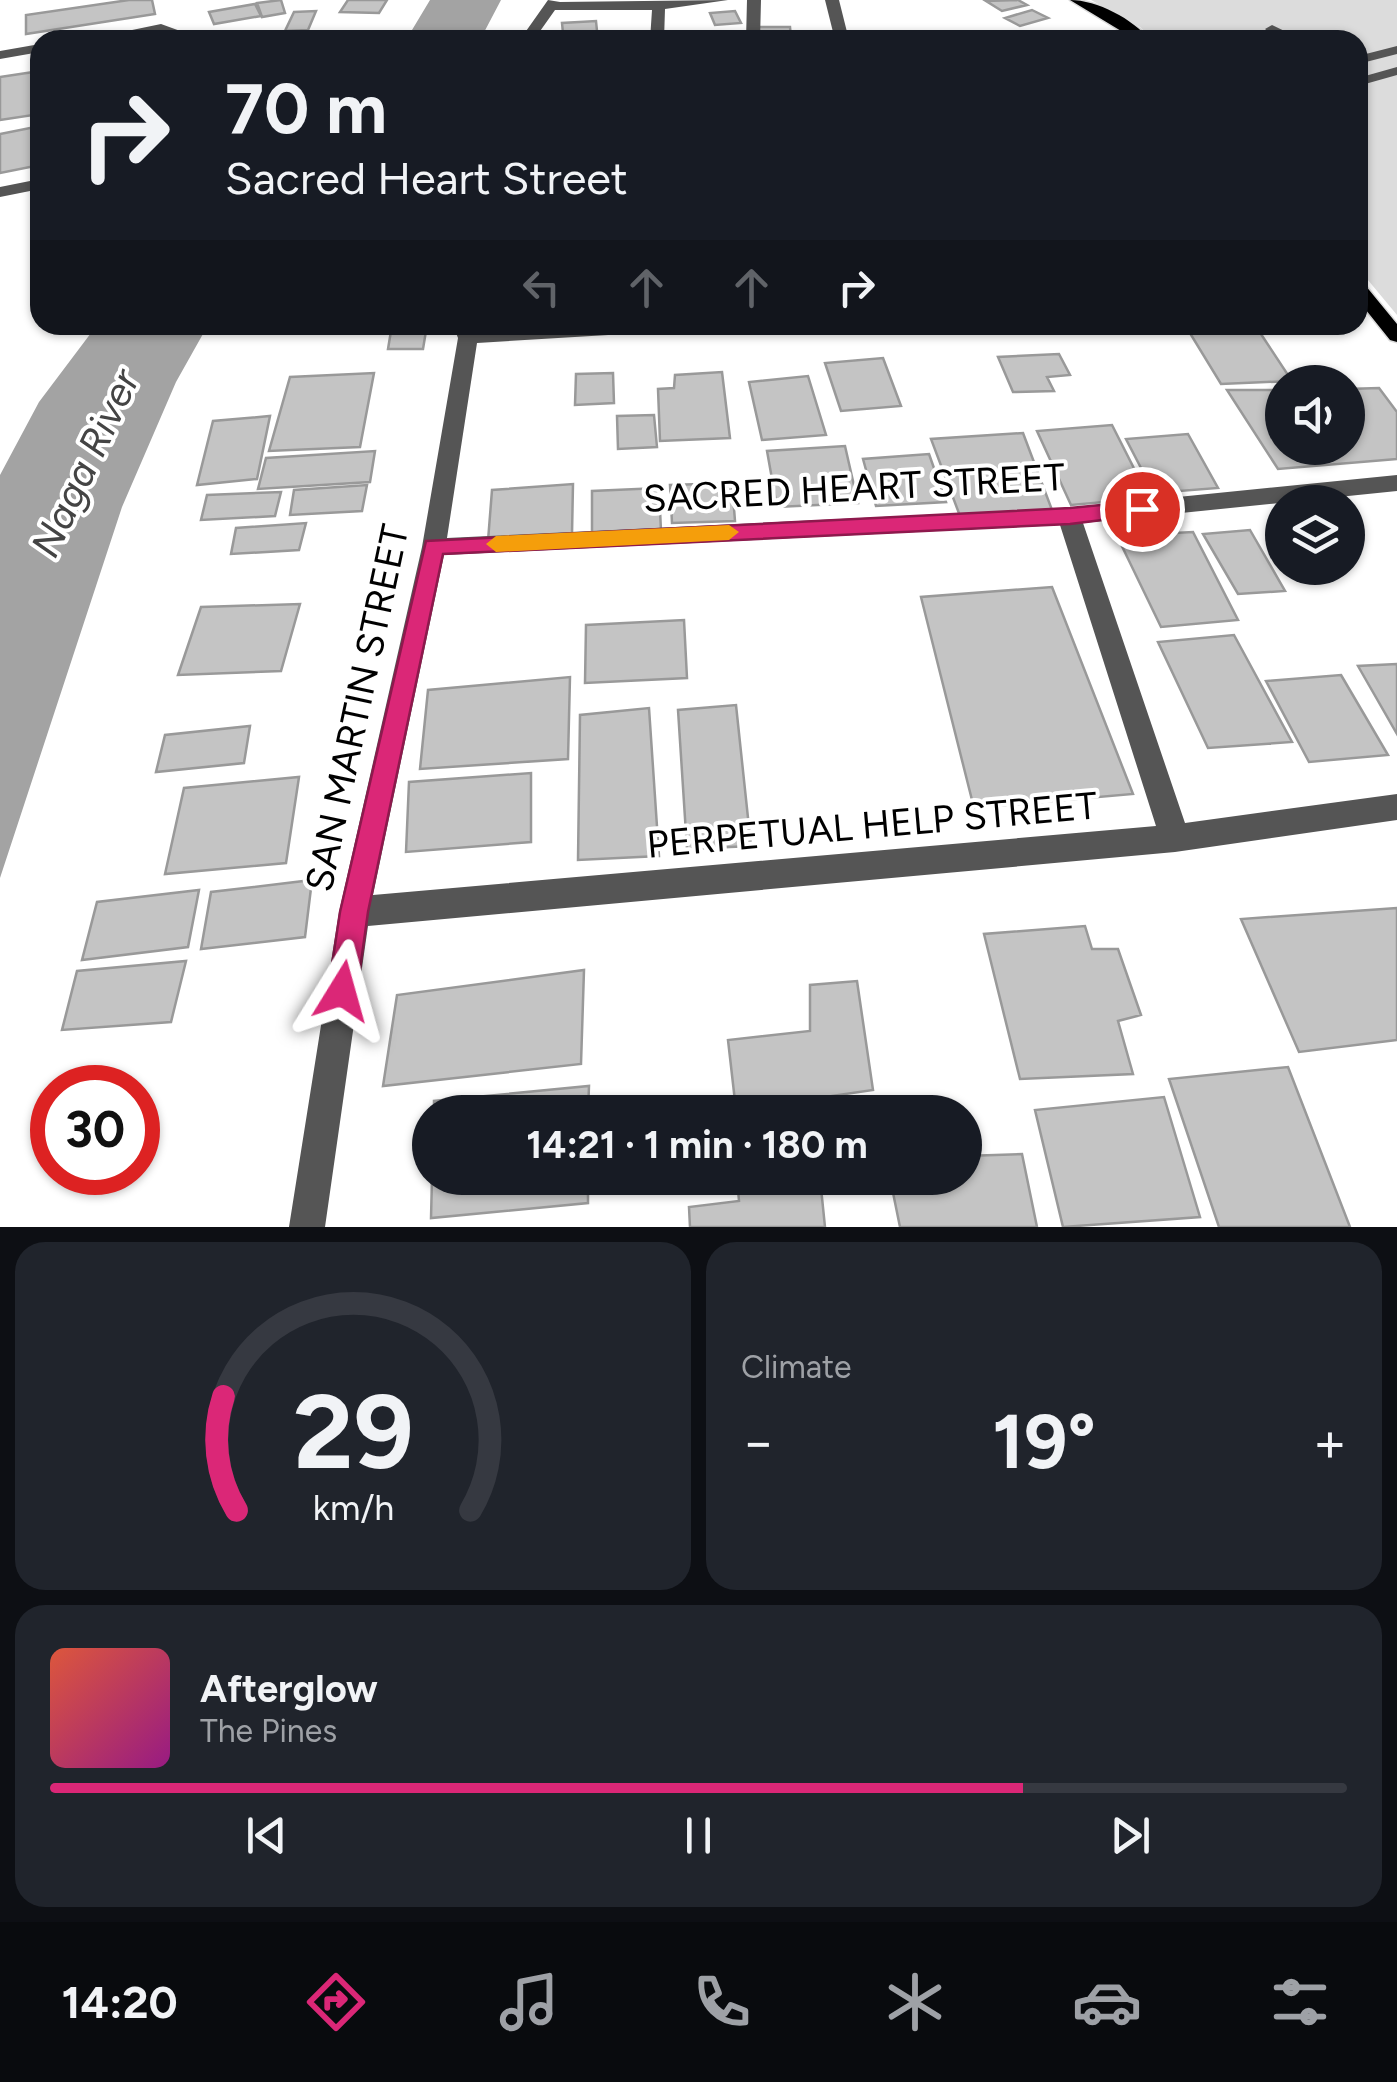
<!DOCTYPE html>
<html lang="en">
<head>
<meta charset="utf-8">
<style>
  body { margin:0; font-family:Figtree,sans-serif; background:#20242c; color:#f1f3f6; height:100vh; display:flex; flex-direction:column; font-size:38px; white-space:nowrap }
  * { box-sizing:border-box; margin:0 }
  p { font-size:32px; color:#9ea1a6 }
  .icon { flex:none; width:55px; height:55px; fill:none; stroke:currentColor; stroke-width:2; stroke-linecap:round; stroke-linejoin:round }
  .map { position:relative; height:1227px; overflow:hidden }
  .side { display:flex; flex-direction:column; gap:15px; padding:15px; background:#0d0f14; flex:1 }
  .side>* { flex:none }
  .hud { position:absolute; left:30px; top:30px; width:1338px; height:305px; border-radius:30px; box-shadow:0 2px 8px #0004; background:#171b24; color:#f1f3f6; overflow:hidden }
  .tools { position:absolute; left:1265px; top:365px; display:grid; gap:20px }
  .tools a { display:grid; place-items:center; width:100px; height:100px; border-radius:50%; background:#171b24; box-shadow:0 2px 8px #0004; font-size:50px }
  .speed { position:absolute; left:30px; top:1065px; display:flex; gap:20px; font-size:50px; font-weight:700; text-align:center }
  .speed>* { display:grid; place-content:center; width:130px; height:130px; border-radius:50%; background:#171b24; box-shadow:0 2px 8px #0004; line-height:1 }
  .speed .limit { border:15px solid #d22; background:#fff; color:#111 }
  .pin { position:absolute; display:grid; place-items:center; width:85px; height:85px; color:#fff; margin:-42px; border:5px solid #fff; border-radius:50%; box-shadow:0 2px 10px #0007 }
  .me { position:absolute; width:110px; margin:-55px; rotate:8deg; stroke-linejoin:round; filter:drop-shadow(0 0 8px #0008) }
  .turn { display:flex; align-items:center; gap:35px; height:210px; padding:0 30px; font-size:45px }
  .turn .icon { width:130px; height:130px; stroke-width:2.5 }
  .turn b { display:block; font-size:70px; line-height:85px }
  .lanes { display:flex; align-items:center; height:95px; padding:0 30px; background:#0003; justify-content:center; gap:50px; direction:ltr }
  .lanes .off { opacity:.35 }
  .big { font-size:75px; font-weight:700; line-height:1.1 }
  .side .card { flex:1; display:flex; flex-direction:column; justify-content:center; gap:15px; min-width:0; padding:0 35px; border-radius:30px; background:#20242c }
  .side .dial { align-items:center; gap:0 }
  .dial svg { height:260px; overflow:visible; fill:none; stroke:#363941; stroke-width:7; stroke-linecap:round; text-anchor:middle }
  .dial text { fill:#f1f3f6; stroke:none }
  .song { display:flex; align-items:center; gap:30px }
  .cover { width:120px; height:120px; border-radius:15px; background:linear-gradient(135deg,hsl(10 70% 55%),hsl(310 70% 35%)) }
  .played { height:10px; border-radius:5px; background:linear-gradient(90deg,#db2777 75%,#363941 75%) }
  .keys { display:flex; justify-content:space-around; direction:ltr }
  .heat { display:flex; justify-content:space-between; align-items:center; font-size:55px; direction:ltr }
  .side .tiles { flex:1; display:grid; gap:15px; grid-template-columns:1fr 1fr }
  .card:last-child { grid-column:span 2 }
  .trip { position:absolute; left:412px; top:1095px; width:570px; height:100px; border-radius:50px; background:#171b24; box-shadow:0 2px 8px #0004; font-weight:700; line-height:100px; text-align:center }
  .tab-bar { display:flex; height:160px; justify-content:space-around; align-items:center; background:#090b0e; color:#9ea1a6 }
  .tab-bar .icon { width:70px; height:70px }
  .tab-bar .current { color:#db2777 }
  .tab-bar b { font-size:45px; color:#f1f3f6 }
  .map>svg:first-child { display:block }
</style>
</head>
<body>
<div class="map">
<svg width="1397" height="1227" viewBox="0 0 1397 1227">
  <rect width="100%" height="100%" fill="#fff"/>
  <path fill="#dcdcdc" d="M1091,0H1397V315L1358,268V40H1153L1140,27Z"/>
  <path fill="#a3a3a3" d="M430,0H501L480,40H406Z
    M97,325H208L176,382L122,507L0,878V475L39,402Z"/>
  <path fill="#c4c4c4" stroke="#999" stroke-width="2.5" d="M129,0H152L155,14L26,34V15Z
    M281,0L285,13L262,17L257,3Z
    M348,0H387L379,13L340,12Z
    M1018,0L1027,5L1002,11L986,1Z
    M255,4L261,16L214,24L209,12Z
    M1032,10L1048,18L1020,26L1005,18Z
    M316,11L308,30L285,31L294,12Z
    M735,11L741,23L715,25L710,13Z
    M596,21L597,31L563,33L562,23Z
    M756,27H790L791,38H756Z
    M40,71V114L0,120V77Z
    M40,126V165L0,173V134Z
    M392,325H427L423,349H388Z
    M1185,325H1255L1292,381L1221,384Z
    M1059,354L1070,375L1047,377L1054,391L1013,392L998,357Z
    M883,358L901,406L841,411L825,363Z
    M722,372L730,438L660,441L658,389L674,388L675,375Z
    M374,373L360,447L269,451L290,377Z
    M613,373L614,403L575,405L576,374Z
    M808,376L826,435L762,440L749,382Z
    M1379,388L1397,412V459L1278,469L1227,390H1282V448H1348V389Z
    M654,415L657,447L618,449L617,416Z
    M270,416L257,479L197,485L213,421Z
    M1112,425L1149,498L1071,505L1037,431Z
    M1023,433L1052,510L960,516L931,439Z
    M1188,434L1218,488L1154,493L1126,439Z
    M845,446L858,503L777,507L767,451Z
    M375,451L370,482L258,489L266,458Z
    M929,454L946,502L876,506L863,459Z
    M732,483L735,521L672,523L670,485Z
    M573,484L572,534L488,541L492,490Z
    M367,485L362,511L290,515L294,490Z
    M659,488L661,531L592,535V491Z
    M281,492L275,516L201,520L207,495Z
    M306,523L299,550L231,554L236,528Z
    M1250,530L1285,591L1238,594L1203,534Z
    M1193,532L1238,620L1161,627L1117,536Z
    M1052,587L1133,794L974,808L921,597Z
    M300,604L281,671L178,675L201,607Z
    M684,620L687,678L585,683L586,625Z
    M1234,635L1292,742L1208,748L1158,642Z
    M1397,664V734L1358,666Z
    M1341,675L1388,755L1309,762L1266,681Z
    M570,677L568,759L420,769L428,690Z
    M736,705L751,846L687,849L678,710Z
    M649,708L659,856L578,860L580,715Z
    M250,726L244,763L156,772L165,735Z
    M531,773V842L406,852L409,782Z
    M299,777L286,863L165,874L184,788Z
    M312,880L305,937L201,949L211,892Z
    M199,890L188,947L82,960L97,902Z
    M1397,908V1040L1299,1052L1241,919Z
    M1085,926L1092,949H1118L1141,1015L1118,1021L1133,1074L1020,1079L984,934Z
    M186,961L171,1022L62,1030L77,971Z
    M584,970L581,1064L383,1086L397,995Z
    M857,981L873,1090L736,1110L728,1040L810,1031V985Z
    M1288,1067L1350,1227H1219L1169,1079Z
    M589,1086L588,1112H434V1101Z
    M1164,1097L1200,1217L1063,1227L1035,1110Z
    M1022,1154L1037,1227H900L890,1178H965V1156Z
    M432,1178H588V1203L431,1218Z
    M737,1178H820L825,1227H690L689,1207L739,1201Z"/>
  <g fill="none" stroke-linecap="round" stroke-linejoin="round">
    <defs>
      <path id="major" d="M1070,0C1097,0 1133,19 1150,40H1136Z
        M1358,283L1365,285L1397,324V342L1390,340L1358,300Z"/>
    </defs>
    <use href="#major" stroke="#dbdbdb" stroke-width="3"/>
    <path fill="#555" fill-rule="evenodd" d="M548,0L560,2L728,0L665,9L664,40H650L652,10H555L538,34L540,40H526L524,34Z
      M747,0H761L760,40H746Z
      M825,0H839L849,40H835Z
      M161,24L205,40C188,40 173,32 157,33C133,33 109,40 84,40Z
      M1272,25L1297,37L1299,40C1285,40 1275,39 1265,29Z
      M40,44V52L0,59V51Z
      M1397,46V54L1358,64V56Z
      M1397,67V75L1358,86V78Z
      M40,179V189L0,197V187Z
      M453,325H473L475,331L580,325H685L675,331L477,343L447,538L1069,508L1397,475V491L1083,523L1185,823L1397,794V820L1175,852L368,926L325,1227H289L339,912L422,547L458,338ZM1060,525L1156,826L373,895L444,555Z"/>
    <use href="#major" fill="#000" fill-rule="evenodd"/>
  </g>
  <path fill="#db2777" stroke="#8e194d" stroke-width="2.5" d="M1142,501L1153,509L1150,514L1070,524L443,554L368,912L357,991L353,1001L342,1005L332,1001L328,991L340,912L426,541L1070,508Z"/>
  <path fill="#f59e0b" d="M729,525L739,532L729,540L496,552L486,544L496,536Z"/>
  <g text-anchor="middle" stroke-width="8" stroke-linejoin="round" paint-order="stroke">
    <g font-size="38" fill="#000" stroke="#fff">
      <text transform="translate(854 488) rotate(-3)" y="13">SACRED HEART STREET</text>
      <text transform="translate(357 708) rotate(-78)" y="13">SAN MARTIN STREET</text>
      <text transform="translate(872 825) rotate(-5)" y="13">PERPETUAL HELP STREET</text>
    </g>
    <g font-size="40" font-style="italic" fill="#444" stroke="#fff">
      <text transform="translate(85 463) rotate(-65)" y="14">Naga River</text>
    </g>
  </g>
</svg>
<div class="tools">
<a><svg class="icon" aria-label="sound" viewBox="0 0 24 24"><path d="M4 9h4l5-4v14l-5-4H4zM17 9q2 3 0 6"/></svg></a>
<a><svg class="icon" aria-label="layers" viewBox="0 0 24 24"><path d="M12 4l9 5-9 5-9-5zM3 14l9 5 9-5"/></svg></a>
</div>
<div class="speed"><div class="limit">30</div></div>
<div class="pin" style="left:1142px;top:509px;background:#d93025"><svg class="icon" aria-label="arrive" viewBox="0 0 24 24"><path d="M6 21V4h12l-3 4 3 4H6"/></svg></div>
<svg class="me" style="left:342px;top:991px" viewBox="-20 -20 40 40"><path d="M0-17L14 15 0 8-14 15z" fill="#db2777" stroke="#fff" stroke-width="4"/></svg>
<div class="trip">14:21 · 1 min · 180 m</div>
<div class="hud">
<div class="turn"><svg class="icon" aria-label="right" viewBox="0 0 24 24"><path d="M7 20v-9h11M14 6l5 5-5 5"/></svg><div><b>70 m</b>Sacred Heart Street</div></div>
<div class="lanes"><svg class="icon off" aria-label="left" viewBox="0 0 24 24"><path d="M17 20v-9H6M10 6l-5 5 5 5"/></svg><svg class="icon off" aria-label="ahead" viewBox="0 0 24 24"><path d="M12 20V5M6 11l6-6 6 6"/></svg><svg class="icon off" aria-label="ahead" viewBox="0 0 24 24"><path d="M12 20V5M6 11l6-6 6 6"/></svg><svg class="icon" aria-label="right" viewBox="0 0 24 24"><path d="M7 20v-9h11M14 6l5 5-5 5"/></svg></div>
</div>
</div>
<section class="side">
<div class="tiles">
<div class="card dial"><svg viewBox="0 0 100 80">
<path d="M14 69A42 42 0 1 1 86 69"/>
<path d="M14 69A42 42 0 0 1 10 34" stroke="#db2777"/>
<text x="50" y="56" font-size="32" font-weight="700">29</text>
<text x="50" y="72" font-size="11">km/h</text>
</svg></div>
<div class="card"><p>Climate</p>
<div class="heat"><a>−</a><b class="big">19°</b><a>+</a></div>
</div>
<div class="card">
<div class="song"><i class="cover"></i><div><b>Afterglow</b><p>The Pines</p></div></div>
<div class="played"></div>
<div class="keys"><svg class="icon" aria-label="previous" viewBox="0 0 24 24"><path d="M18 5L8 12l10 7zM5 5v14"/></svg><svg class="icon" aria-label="pause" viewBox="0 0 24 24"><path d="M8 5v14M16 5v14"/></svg><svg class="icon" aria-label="next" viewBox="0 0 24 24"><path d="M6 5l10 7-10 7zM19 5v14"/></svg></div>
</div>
</div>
</section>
<nav class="tab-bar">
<b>14:20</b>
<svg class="icon current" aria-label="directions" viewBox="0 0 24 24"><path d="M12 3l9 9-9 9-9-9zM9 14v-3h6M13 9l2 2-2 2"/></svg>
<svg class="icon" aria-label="music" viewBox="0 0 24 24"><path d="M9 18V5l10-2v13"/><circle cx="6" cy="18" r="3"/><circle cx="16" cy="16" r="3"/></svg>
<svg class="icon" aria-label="phone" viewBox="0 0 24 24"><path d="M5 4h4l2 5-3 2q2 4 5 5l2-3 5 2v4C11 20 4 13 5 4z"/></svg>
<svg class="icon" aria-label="climate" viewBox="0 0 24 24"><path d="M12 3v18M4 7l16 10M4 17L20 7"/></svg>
<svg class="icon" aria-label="car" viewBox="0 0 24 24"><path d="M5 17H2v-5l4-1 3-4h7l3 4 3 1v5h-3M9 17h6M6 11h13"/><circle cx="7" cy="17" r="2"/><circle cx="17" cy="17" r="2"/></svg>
<svg class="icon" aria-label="filters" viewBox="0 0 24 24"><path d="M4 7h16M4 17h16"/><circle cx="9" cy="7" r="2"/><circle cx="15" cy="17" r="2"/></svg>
</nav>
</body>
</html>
